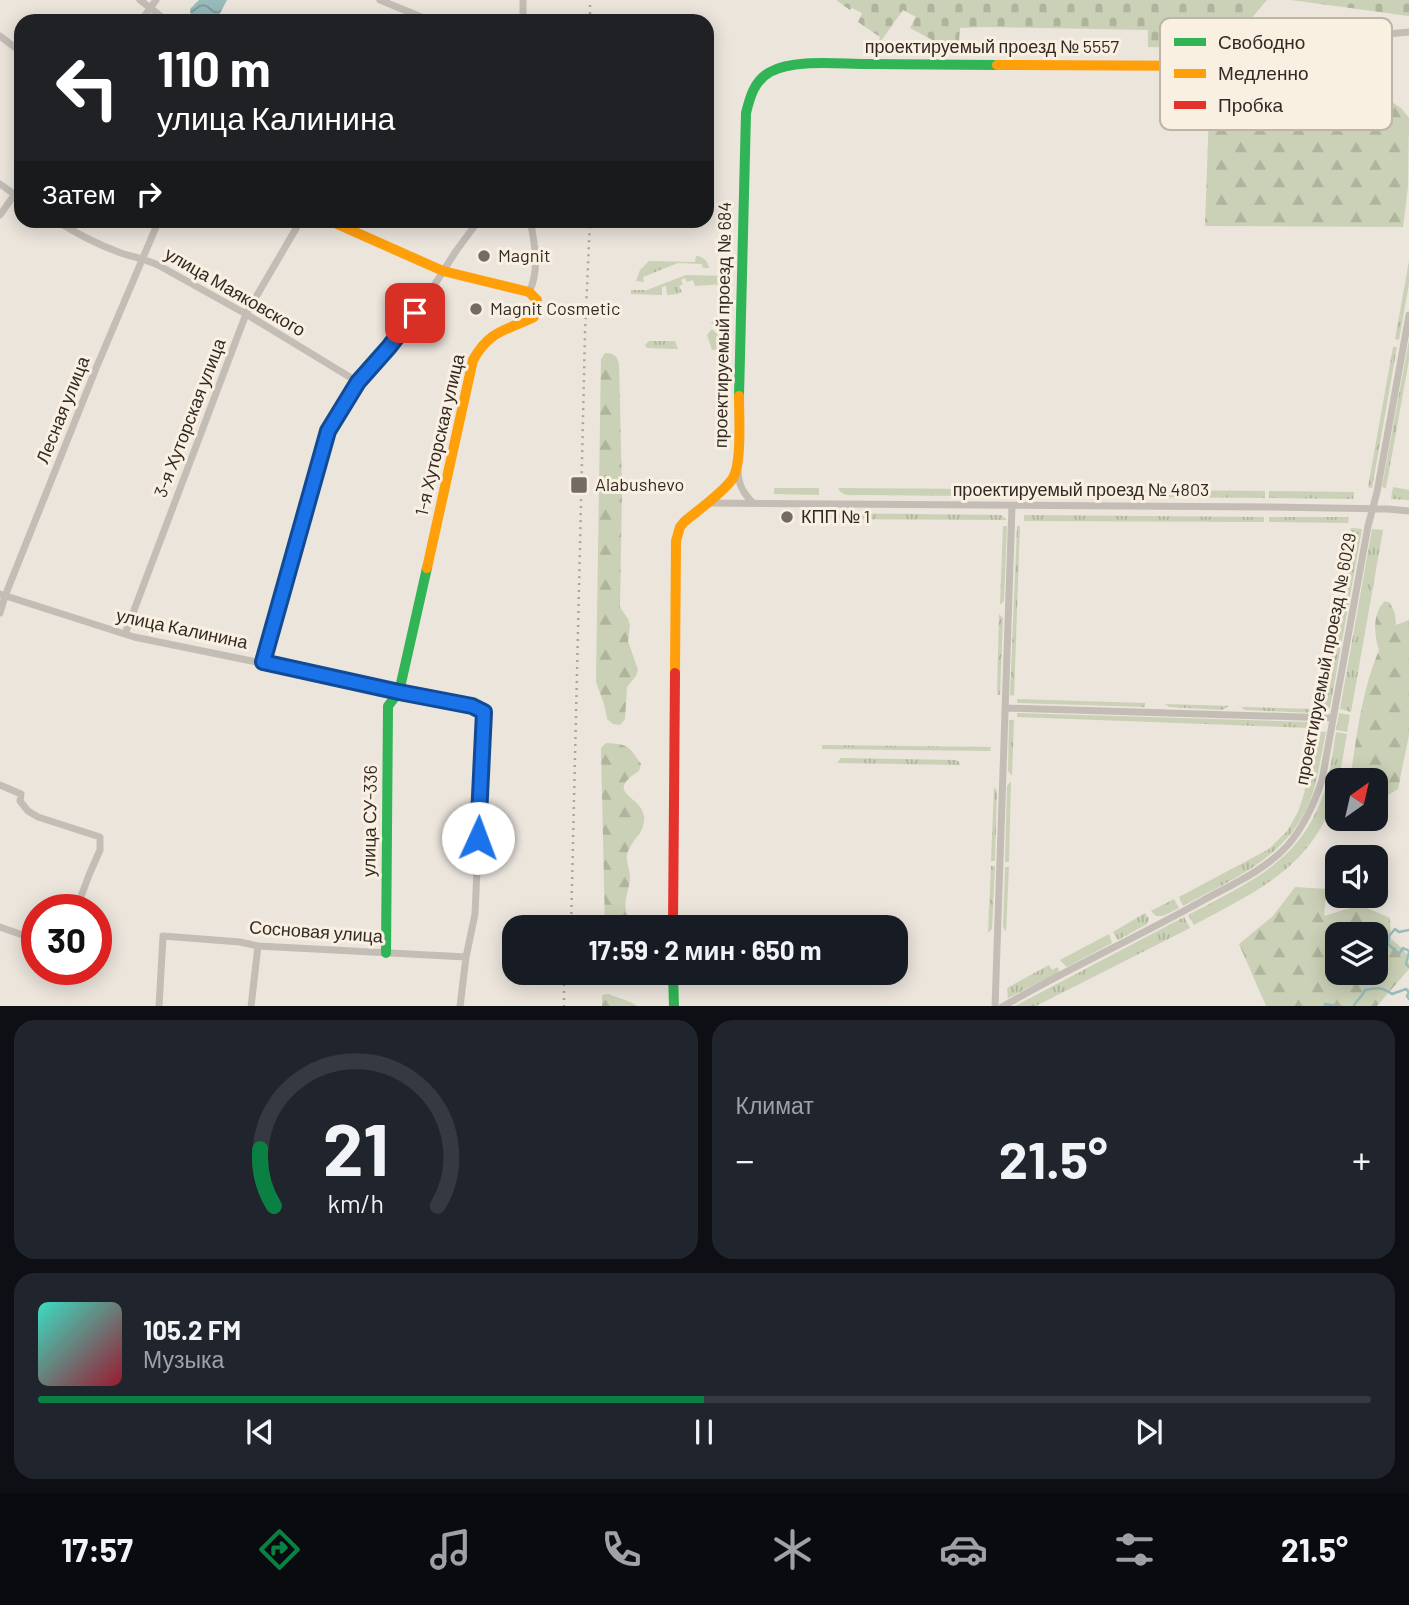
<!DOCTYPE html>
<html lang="ru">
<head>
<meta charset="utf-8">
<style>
  body { margin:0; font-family:Barlow,sans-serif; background:#20242c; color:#f1f3f6; height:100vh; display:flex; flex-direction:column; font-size:26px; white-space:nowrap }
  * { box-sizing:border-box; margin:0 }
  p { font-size:23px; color:#9ea1a6 }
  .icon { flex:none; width:38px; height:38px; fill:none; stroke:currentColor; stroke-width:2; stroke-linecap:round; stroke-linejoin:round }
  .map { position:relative; height:1006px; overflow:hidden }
  .panel { display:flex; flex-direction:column; gap:14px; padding:14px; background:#0d0f14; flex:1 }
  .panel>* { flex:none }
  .top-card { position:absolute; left:14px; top:14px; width:700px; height:214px; border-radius:21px; box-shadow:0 4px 18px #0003; background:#202124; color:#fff; overflow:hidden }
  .needle { width:46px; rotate:34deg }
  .controls { position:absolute; left:1325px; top:768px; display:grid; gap:14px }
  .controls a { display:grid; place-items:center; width:63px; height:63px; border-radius:14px; background:#171b24; box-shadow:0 4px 18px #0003; font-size:35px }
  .speed { position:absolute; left:21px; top:894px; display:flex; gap:14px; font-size:35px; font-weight:700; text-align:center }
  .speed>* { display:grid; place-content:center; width:91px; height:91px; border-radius:50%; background:#171b24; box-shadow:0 4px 18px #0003; line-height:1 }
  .speed .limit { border:10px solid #d22; background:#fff; color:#111 }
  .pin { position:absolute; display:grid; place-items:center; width:60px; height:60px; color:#fff; margin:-30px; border-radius:14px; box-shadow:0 4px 10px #0006 }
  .me { position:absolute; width:77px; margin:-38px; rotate:2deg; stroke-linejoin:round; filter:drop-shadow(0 0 5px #0008) }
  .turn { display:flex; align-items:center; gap:24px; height:147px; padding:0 28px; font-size:32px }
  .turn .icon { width:91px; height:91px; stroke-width:2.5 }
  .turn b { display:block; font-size:49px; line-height:60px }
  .then { display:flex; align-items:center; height:66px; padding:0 28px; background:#0003; gap:14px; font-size:26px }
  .big { font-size:52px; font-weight:700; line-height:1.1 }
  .panel .card { flex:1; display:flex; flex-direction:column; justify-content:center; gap:10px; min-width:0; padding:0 24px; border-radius:21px; background:#20242c }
  .panel .dial { align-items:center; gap:0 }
  .dial svg { height:182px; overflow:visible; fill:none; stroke:#363941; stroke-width:7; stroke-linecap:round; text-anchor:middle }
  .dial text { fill:#f1f3f6; stroke:none }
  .song { display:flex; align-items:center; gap:21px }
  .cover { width:84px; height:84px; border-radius:10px; background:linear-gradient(135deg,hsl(170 70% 55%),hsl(350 70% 35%)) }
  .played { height:7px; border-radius:4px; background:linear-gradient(90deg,#0b8043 50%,#363941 50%) }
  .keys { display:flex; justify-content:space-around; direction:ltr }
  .heat { display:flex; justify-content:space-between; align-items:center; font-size:38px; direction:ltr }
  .panel .tiles { flex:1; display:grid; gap:14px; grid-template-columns:1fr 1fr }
  .card:last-child { grid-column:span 2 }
  .trip { position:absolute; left:502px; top:915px; width:406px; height:70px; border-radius:21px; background:#171b24; box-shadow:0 4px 18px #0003; font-weight:700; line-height:70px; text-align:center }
  .tab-bar { display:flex; height:112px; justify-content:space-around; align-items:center; background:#090b0e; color:#9ea1a6 }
  .tab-bar .icon { width:49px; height:49px }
  .tab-bar .selected { color:#0b8043 }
  .tab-bar b { font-size:32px; color:#f1f3f6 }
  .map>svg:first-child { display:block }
</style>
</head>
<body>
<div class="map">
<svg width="1409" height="1007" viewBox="0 0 1409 1007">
  <defs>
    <pattern id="grass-tufts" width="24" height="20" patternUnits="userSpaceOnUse" patternTransform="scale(1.75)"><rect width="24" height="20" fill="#cbd1b6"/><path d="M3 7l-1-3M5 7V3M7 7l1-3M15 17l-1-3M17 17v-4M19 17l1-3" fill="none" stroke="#afb49c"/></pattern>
    <pattern id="forest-firs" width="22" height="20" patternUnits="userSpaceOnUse" patternTransform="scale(1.75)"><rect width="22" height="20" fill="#cbd1b6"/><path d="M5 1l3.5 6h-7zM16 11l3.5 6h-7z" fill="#afb49c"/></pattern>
    <pattern id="cemetery-stones" width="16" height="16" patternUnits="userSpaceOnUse" patternTransform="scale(1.75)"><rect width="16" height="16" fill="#cbd1b6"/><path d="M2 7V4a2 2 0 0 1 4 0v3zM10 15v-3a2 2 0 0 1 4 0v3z" fill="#afb49c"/></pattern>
    <pattern id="water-waves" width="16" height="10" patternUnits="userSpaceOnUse" patternTransform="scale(1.75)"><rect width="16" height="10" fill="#98bbbc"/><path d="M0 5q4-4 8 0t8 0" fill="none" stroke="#7d9899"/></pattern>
  </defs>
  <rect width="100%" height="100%" fill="#ebe5dc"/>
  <path fill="url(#grass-tufts)" d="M696,256C703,256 708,261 709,268H703L702,264L678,263L643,277L644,282L636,281L640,270L649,261L695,262Z
    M1409,261V284L1399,340L1395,339Z
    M686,275L725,276V284L695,286L693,280L687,282L685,278L681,280L683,284L679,286L682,292L677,294L667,295L666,286L662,287V295L631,294V290H647Z
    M714,319H728V335H726L711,323Z
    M712,329L727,344C723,350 719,350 712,350L707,335Z
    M1409,340V360L1386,488L1382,487Z
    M649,341H675L678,349L647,348L645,345Z
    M1393,347H1397L1372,488L1368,487Z
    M1393,487L1409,490V500L1391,499Z
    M774,488H819V495L774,494Z
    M838,488L976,489L975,492L968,496L860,495C852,495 842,497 838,488Z
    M989,489H1020V496H995Z
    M1025,489L1265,491V498L1025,496Z
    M1269,491L1354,492L1353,499L1269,498Z
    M823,513L1001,515L1007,520L823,519Z
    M1024,515L1264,517V522L1024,521Z
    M1269,517H1349L1348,523L1269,522Z
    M1003,526H1007L1004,601L1000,605Z
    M1017,526H1020L1014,696L1010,695Z
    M1351,528L1362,529L1330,708L1319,707Z
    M1372,529L1383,530L1351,712L1340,709Z
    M999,614L1003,618L1000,695H997Z
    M1017,699L1145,703V707L1017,703Z
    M1165,704L1229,706L1222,710L1169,707Z
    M1241,707L1313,709L1312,713L1245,710Z
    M1017,713L1310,722V728L1017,717Z
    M1339,713L1350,715L1347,732L1336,730Z
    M1009,720H1014L1012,776L1008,771Z
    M1314,731L1326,732C1321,755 1318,779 1310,801C1287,858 1234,878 1183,906L1179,897L1269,849L1287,831L1298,812L1304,794Z
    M1336,732L1347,734C1342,759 1340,784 1330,808C1306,871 1249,895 1194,925L1188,915C1251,881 1304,861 1326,786C1331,769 1333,750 1336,732Z
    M822,745L991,747L990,751L822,749Z
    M841,758L956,760L959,762L960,765L837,763Z
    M1011,781L1009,862H1005L1007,786Z
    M994,787L997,791L995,861H991Z
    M991,866H995L992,929L988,933Z
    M1005,867H1009L1006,932L1003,927Z
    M1174,899L1179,908L1163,916H1156L1151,911Z
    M1145,913L1149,919L1147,924L1118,940L1113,932Z
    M1184,917L1190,928L1036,1006H1015Z
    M1109,934L1112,943L1067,967L1060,960Z
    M1049,965L1052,970L1058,967L1059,972L1008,998L1007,988Z"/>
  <path fill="url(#forest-firs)" fill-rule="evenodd" d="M1389,100L1401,108L1409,118L1408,187L1403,227L1205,226L1209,112L1221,103L1289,102L1323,104Z
    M605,353C614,353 617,356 619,364L622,490L620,607L628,619L630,626L628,641L638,670L636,676L627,687L625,719L620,725L613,724L607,719L604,704L596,682L601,359Z
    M1385,601L1390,603L1395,614L1396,625L1409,620V735L1398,789L1376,802V780H1350C1357,735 1361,693 1379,650C1374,635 1372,613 1385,601Z
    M606,743C628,744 629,746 641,764L639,771C603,794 641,795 644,816C646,832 630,841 627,855C626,862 630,870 630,877C630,889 622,902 627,914C629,919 633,923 636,927H605L601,748Z
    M1295,887L1327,889L1324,916L1360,905L1390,918L1391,939C1404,950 1409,951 1409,969L1377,1006H1266L1239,944L1273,916ZM1376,934V973H1337V934Z
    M609,994C619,999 628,999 637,1006H602V995Z"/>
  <path fill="url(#cemetery-stones)" d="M836,0H1267L1226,48L1148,47V30L984,27L960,28L959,41L953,51L910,28L916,17L903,10L881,41L879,39L880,37L858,22L862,13L852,8L850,10Z
    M1291,0H1409V16Z"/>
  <path fill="url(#water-waves)" d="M199,0H227L216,21H195L191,19L190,9Z"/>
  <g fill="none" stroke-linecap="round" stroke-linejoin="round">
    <path stroke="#98bbbc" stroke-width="2.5" d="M1409,930L1399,932L1395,929L1389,936L1388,944L1399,954L1403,948L1409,951
      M1409,952L1406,964L1409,967
      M1325,1007V1004L1342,1007
      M1353,1007C1357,999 1361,999 1365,990C1377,987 1382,987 1392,994L1406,989L1409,992L1407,996L1409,999"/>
    <path stroke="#c3bdb6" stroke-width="7" d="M140,0L167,21
      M380,0L431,21
      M141,21L156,0
      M523,21V0
      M0,36L21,52
      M1259,54L1266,48L1272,45L1339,46L1367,36L1409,32
      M0,184L21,199
      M0,215L21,185
      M55,220C77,234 96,244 121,253C133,257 145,259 158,265L246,314L358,382
      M529,292C540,270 535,244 530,220
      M738,470C738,484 743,493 753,503
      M706,503L1267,507L1388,509L1409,511
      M0,594L134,637L472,706L484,712L475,914L466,957L460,1007
      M0,613L5,596L97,366L159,220
      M125,634L246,314L301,220
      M263,662L328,431L358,382L389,347L428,295L456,251L476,224
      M1005,708L1333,718
      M0,785L21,794L20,801L28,811L38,817L100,837V850L89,875L76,910
      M0,927L37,940
      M159,1007L163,936L240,942L258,946L466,957
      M251,1007L258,946
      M995,1007L1012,506
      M1002,1007C1067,969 1136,938 1202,901C1231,885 1264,871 1287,846C1304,827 1314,804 1322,780L1368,526L1377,492L1409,315"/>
    <path stroke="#30b455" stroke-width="10" d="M739,396L746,113C750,97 754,81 770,72C794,59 838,64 866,64C910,64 953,65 997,65
      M386,953L388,706L399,692L427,568
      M673,973L674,1007"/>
    <path stroke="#ff9f0a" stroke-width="10" d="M997,65L1228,66L1248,56L1259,54L1265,61L1263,71C1250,78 1239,76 1228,66
      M328,220L443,271L529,292L537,300L534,317C505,331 490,330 473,360L427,568
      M675,673L676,541L680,527L684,522C697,511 724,492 733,478C742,462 739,416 739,396"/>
    <path stroke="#e5322d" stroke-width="10" d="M673,928L675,673"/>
    <path stroke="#aba5a0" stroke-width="2.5" stroke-dasharray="2 5" stroke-linecap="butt" d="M590,21V0
      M571,928L585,333L590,220
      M564,1007V973"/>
  </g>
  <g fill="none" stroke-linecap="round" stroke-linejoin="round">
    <defs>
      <path id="route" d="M415,313L389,347L358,382L328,431L263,662L399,692L472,706L484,712L478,838"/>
    </defs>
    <use href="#route" stroke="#114b97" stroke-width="18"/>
    <use href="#route" stroke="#1a73e8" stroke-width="12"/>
  </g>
  <g fill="#746b65" stroke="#f9f0e2" stroke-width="2.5">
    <circle cx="484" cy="256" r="7"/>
    <circle cx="476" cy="309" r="7"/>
    <rect x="570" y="476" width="18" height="18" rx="3.5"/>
    <circle cx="787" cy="517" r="7"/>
  </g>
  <g text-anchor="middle" stroke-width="6" stroke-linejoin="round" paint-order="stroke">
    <g font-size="18" fill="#342a25" stroke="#f9f0e2">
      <text x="992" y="53">проектируемый проезд № 5557</text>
      <text transform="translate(235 292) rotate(30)" y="6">улица Маяковского</text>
      <text transform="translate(723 325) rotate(-89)" y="6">проектируемый проезд № 684</text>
      <text transform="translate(63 410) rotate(-68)" y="6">Лесная улица</text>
      <text transform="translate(190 418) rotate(-69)" y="6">3-я Хуторская улица</text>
      <text transform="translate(440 435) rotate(-77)" y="6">1-я Хуторская улица</text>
      <text x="1081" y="496">проектируемый проезд № 4803</text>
      <text transform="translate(182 629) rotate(12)" y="6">улица Калинина</text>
      <text transform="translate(1326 659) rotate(-79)" y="6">проектируемый проезд № 6029</text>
      <text transform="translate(370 821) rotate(-89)" y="6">улица СУ-336</text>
      <text transform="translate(316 932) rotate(4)" y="6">Сосновая улица</text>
    </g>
    <g font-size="18" fill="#342a25" stroke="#f9f0e2" text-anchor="start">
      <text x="498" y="262">Magnit</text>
      <text x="490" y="315">Magnit Cosmetic</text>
      <text x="595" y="491">Alabushevo</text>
      <text x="801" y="523">КПП № 1</text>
    </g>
  </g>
  <rect x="1160" y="18" width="232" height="112" rx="10" fill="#f9f0e2" stroke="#beb5a9" stroke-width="2"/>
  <rect x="1174" y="38" width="32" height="8" fill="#30b455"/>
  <rect x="1174" y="69" width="32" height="9" fill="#ff9f0a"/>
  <rect x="1174" y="101" width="32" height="8" fill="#e5322d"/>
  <g font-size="19" fill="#342a25">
    <text x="1218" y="49">Свободно</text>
    <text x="1218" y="80">Медленно</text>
    <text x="1218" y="112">Пробка</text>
  </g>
</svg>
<div class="controls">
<a><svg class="needle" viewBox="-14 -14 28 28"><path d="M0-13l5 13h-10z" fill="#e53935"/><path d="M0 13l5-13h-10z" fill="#9ea1a6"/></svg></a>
<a><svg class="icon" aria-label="sound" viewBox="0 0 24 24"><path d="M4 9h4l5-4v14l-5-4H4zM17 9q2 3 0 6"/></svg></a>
<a><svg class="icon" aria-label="layers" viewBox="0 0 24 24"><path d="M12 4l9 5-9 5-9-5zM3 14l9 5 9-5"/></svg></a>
</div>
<div class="speed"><div class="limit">30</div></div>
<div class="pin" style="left:415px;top:313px;background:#d93025"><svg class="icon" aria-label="arrive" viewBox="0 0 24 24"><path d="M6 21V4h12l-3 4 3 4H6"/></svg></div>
<svg class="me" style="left:478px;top:838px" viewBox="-20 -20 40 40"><circle r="19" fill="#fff"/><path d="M0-13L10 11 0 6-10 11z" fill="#1a73e8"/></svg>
<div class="trip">17:59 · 2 мин · 650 m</div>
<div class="top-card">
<div class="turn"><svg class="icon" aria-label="left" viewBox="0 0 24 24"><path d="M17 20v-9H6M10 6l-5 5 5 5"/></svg><div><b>110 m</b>улица Калинина</div></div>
<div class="then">Затем<svg class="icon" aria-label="right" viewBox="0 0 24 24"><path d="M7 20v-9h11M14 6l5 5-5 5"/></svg></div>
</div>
</div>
<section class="panel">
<div class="tiles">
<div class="card dial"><svg viewBox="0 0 100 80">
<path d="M14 69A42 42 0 1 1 86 69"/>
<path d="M14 69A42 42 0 0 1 8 44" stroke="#0b8043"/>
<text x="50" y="56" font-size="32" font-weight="700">21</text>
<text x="50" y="72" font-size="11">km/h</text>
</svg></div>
<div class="card"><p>Климат</p>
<div class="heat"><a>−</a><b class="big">21.5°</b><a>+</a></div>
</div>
<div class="card">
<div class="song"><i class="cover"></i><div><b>105.2 FM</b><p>Музыка</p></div></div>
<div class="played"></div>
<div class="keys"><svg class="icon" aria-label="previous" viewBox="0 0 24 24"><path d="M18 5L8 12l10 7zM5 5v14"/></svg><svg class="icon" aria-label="pause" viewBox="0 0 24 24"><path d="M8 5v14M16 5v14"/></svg><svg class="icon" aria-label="next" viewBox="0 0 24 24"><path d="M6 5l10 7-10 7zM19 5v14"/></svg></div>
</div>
</div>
</section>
<nav class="tab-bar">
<b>17:57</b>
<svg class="icon selected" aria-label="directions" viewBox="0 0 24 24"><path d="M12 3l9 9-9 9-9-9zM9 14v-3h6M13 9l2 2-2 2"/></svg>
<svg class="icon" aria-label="music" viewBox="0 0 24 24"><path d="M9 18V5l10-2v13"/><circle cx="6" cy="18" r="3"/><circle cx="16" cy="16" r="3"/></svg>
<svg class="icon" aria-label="phone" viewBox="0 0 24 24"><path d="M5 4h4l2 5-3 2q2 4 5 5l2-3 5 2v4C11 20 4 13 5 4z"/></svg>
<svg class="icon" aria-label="climate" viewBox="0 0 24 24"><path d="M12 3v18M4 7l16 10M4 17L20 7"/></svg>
<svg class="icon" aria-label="car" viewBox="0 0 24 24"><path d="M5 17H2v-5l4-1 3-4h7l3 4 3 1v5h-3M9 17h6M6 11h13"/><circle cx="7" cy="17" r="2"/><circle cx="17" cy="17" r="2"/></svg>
<svg class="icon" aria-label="filters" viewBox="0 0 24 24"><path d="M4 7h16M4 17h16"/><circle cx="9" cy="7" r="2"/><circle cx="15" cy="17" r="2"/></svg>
<b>21.5°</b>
</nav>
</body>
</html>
